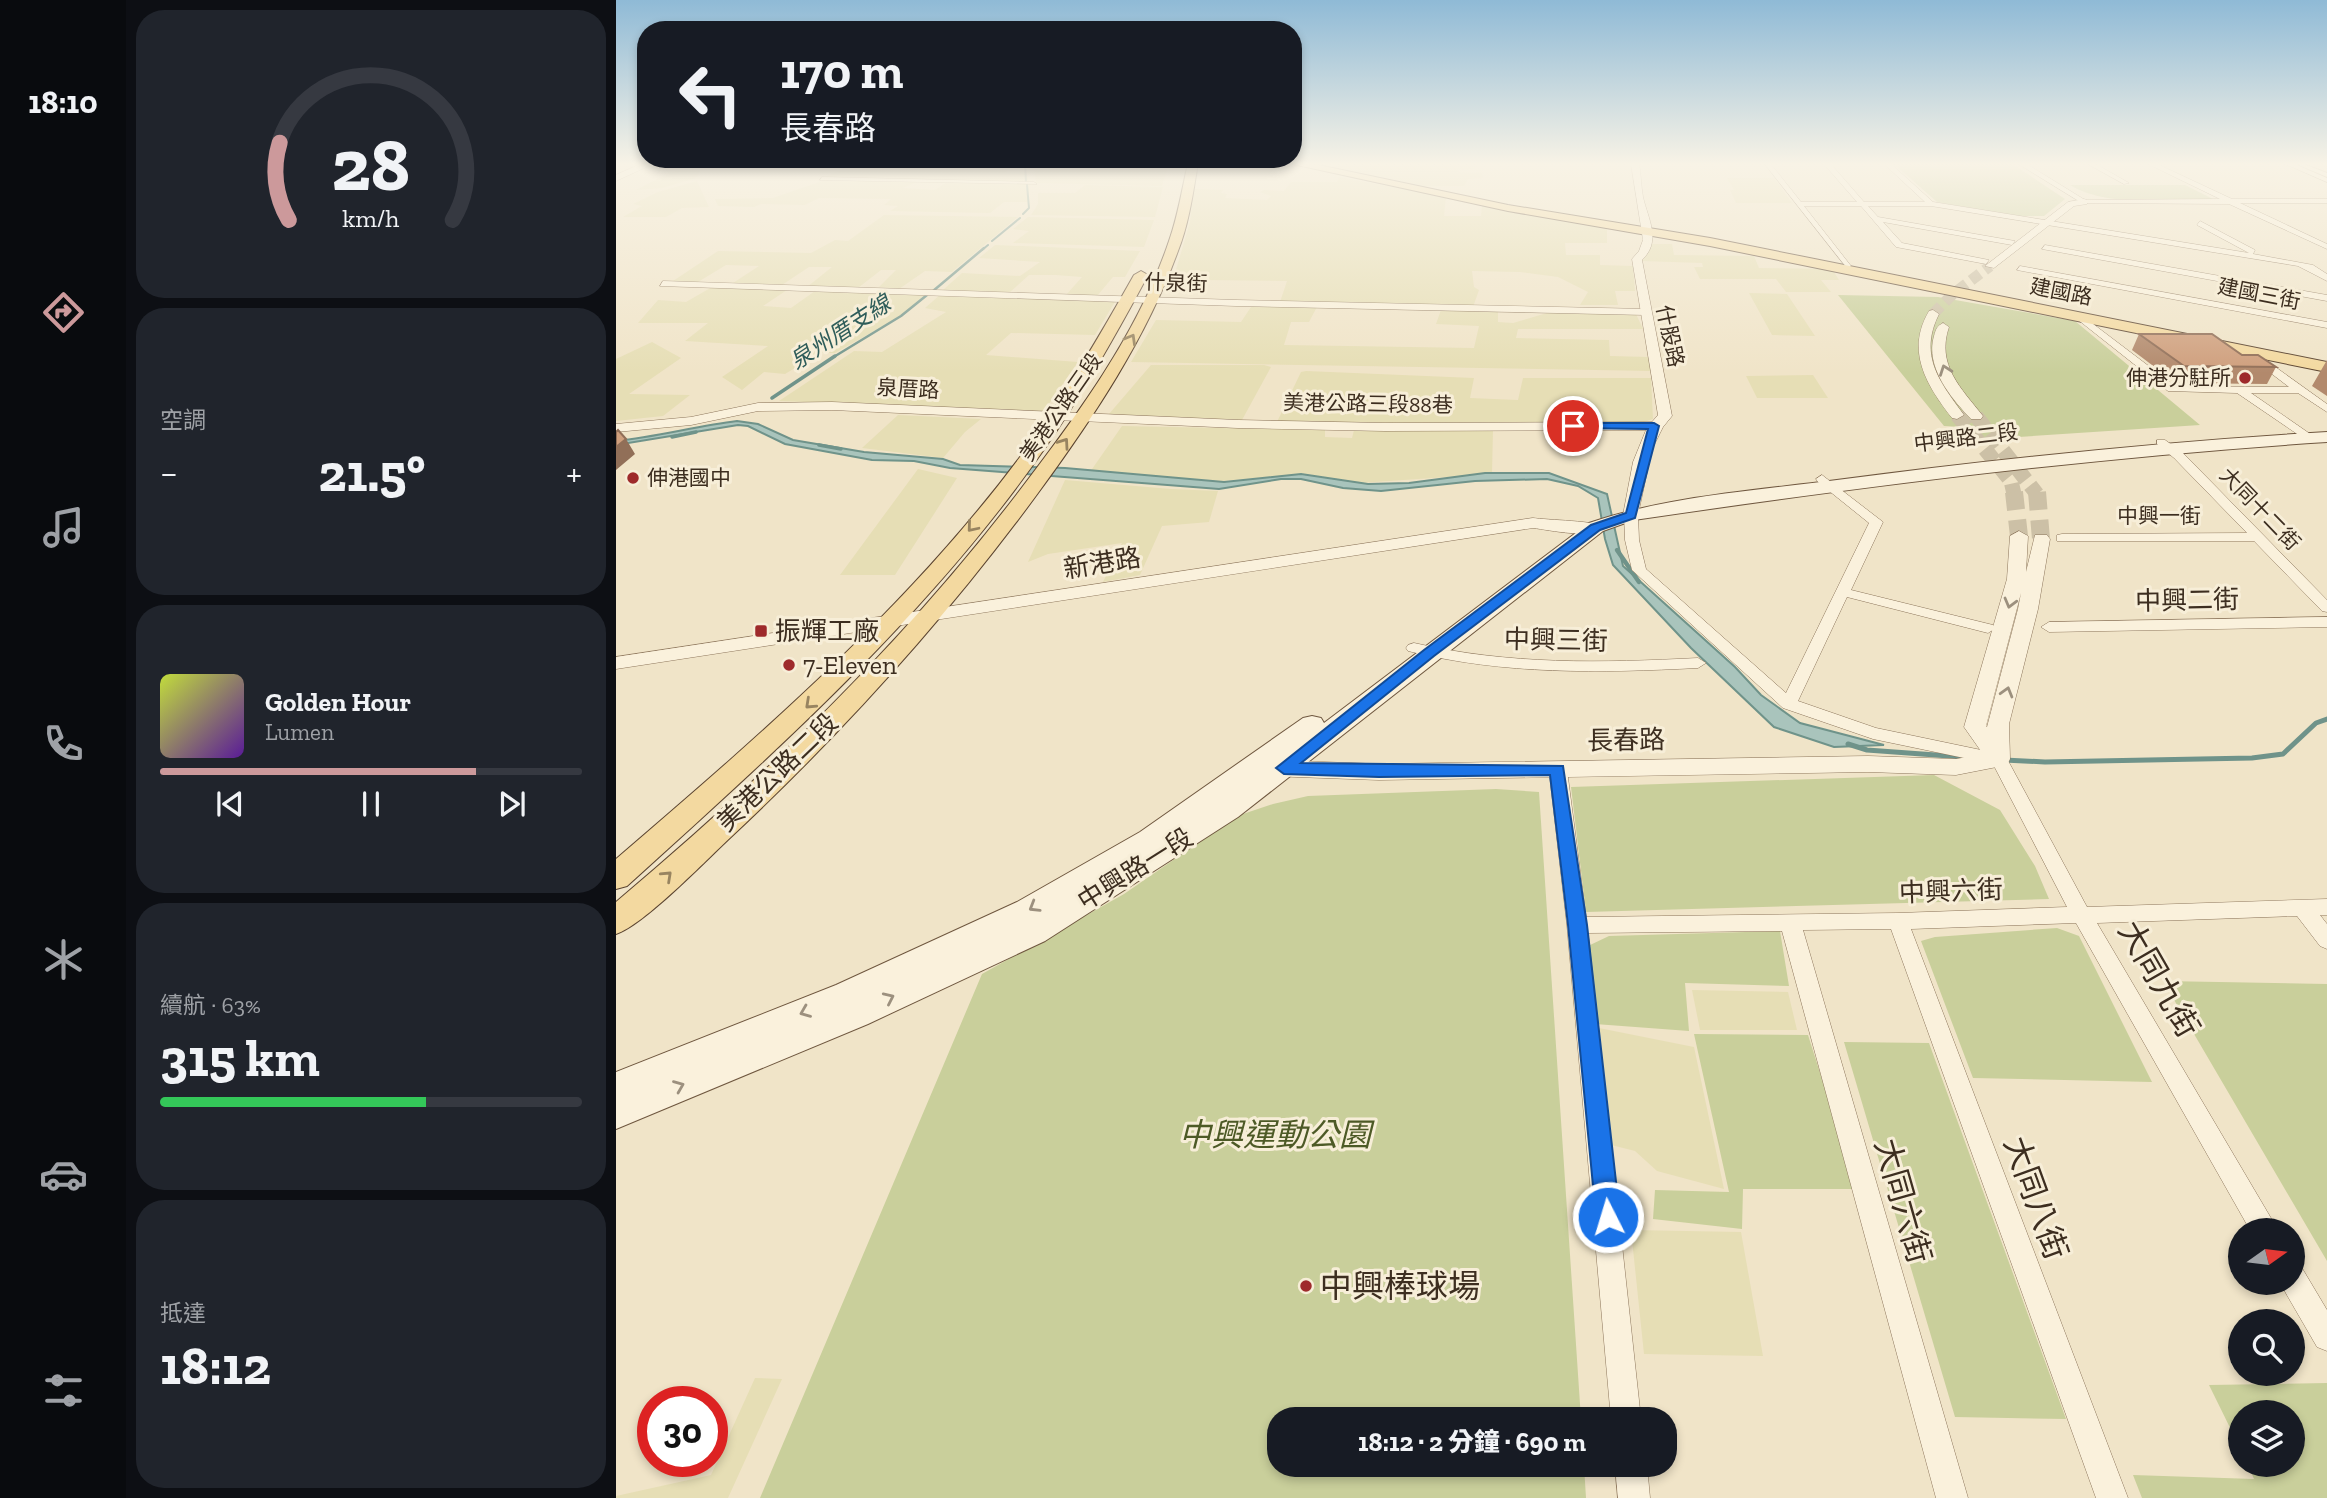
<!DOCTYPE html>
<html lang="zh-TW">
<head>
<meta charset="utf-8">
<style>
  body { margin:0; font-family:"Zilla Slab","Noto Sans TC",serif; background:#20242c; color:#f1f3f6; height:100vh; display:flex; flex-direction:column; font-size:26px; white-space:nowrap }
  * { box-sizing:border-box; margin:0 }
  p { font-size:23px; color:#9ea1a6 }
  .icon { flex:none; width:38px; height:38px; fill:none; stroke:currentColor; stroke-width:2; stroke-linecap:round; stroke-linejoin:round }
  .map { position:relative; flex:1; overflow:hidden }
  .sheet { display:flex; flex-direction:column; gap:10px; padding:10px; background:#0d0f14; width:490px }
  .sheet>* { flex:none }
  .guide { position:absolute; left:21px; top:21px; width:665px; height:147px; border-radius:28px; box-shadow:0 4px 10px #0003; background:#171b24; color:#f1f3f6; overflow:hidden }
  .needle { width:46px; rotate:76deg }
  .fabs { position:absolute; left:1612px; top:1218px; display:grid; gap:14px }
  .fabs a { display:grid; place-items:center; width:77px; height:77px; border-radius:50%; background:#171b24; box-shadow:0 4px 10px #0003; font-size:35px }
  .speed { position:absolute; left:21px; top:1386px; display:flex; gap:14px; font-size:35px; font-weight:700; text-align:center }
  .speed>* { display:grid; place-content:center; width:91px; height:91px; border-radius:50%; background:#171b24; box-shadow:0 4px 10px #0003; line-height:1 }
  .speed .limit { border:10px solid #d22; background:#fff; color:#111 }
  .pin { position:absolute; display:grid; place-items:center; width:60px; height:60px; color:#fff; margin:-30px; border:4px solid #fff; border-radius:50%; box-shadow:0 2px 7px #0007 }
  .me { position:absolute; width:77px; margin:-38px; rotate:355deg; stroke-linejoin:round; filter:drop-shadow(0 0 5px #0008) }
  .turn { display:flex; align-items:center; gap:24px; height:147px; padding:0 28px; font-size:32px }
  .turn .icon { width:91px; height:91px; stroke-width:2.5 }
  .turn b { display:block; font-size:49px; line-height:60px }
  .big { font-size:52px; font-weight:800; line-height:1.1 }
  .sheet .tile { flex:1; display:flex; flex-direction:column; justify-content:center; gap:10px; min-width:0; padding:0 24px; border-radius:28px; background:#20242c }
  .sheet .dial { align-items:center; gap:0 }
  .dial svg { height:182px; overflow:visible; fill:none; stroke:#363941; stroke-width:7; stroke-linecap:round; text-anchor:middle }
  .dial text { fill:#f1f3f6; stroke:none }
  .song { display:flex; align-items:center; gap:21px }
  .cover { width:84px; height:84px; border-radius:10px; background:linear-gradient(135deg,hsl(70 70% 55%),hsl(270 70% 35%)) }
  .played { height:7px; border-radius:4px; background:linear-gradient(90deg,#cc999b 75%,#363941 75%) }
  .keys { display:flex; justify-content:space-around; direction:ltr }
  .heat { display:flex; justify-content:space-between; align-items:center; font-size:38px; direction:ltr }
  .charge { height:10px; border-radius:5px; background:linear-gradient(90deg,#34c759 63%,#363941 0) }
  .trip { position:absolute; left:651px; top:1407px; width:410px; height:70px; border-radius:28px; background:#171b24; box-shadow:0 4px 10px #0003; font-weight:800; line-height:70px; text-align:center }
  main { display:flex; flex:1; min-height:0 }
  .tabs { display:flex; flex-direction:column; width:126px; justify-content:space-around; align-items:center; background:#090b0e; color:#9ea1a6 }
  .tabs .icon { width:49px; height:49px }
  .tabs .selected { color:#cc999b }
  .tabs b { font-size:32px; color:#f1f3f6 }
  .map>svg:first-child { display:block }
</style>
</head>
<body>
<main>
<nav class="tabs">
<b>18:10</b>
<svg class="icon selected" aria-label="directions" viewBox="0 0 24 24"><path d="M12 3l9 9-9 9-9-9zM9 14v-3h6M13 9l2 2-2 2"/></svg>
<svg class="icon" aria-label="music" viewBox="0 0 24 24"><path d="M9 18V5l10-2v13"/><circle cx="6" cy="18" r="3"/><circle cx="16" cy="16" r="3"/></svg>
<svg class="icon" aria-label="phone" viewBox="0 0 24 24"><path d="M5 4h4l2 5-3 2q2 4 5 5l2-3 5 2v4C11 20 4 13 5 4z"/></svg>
<svg class="icon" aria-label="climate" viewBox="0 0 24 24"><path d="M12 3v18M4 7l16 10M4 17L20 7"/></svg>
<svg class="icon" aria-label="car" viewBox="0 0 24 24"><path d="M5 17H2v-5l4-1 3-4h7l3 4 3 1v5h-3M9 17h6M6 11h13"/><circle cx="7" cy="17" r="2"/><circle cx="17" cy="17" r="2"/></svg>
<svg class="icon" aria-label="filters" viewBox="0 0 24 24"><path d="M4 7h16M4 17h16"/><circle cx="9" cy="7" r="2"/><circle cx="15" cy="17" r="2"/></svg>
</nav>
<section class="sheet">
<div class="tile dial"><svg viewBox="0 0 100 80">
<path d="M14 69A42 42 0 1 1 86 69"/>
<path d="M14 69A42 42 0 0 1 10 35" stroke="#cc999b"/>
<text x="50" y="56" font-size="32" font-weight="700">28</text>
<text x="50" y="72" font-size="11">km/h</text>
</svg></div>
<div class="tile"><p>空調</p>
<div class="heat"><a>−</a><b class="big">21.5°</b><a>+</a></div>
</div>
<div class="tile">
<div class="song"><i class="cover"></i><div><b>Golden Hour</b><p>Lumen</p></div></div>
<div class="played"></div>
<div class="keys"><svg class="icon" aria-label="previous" viewBox="0 0 24 24"><path d="M18 5L8 12l10 7zM5 5v14"/></svg><svg class="icon" aria-label="pause" viewBox="0 0 24 24"><path d="M8 5v14M16 5v14"/></svg><svg class="icon" aria-label="next" viewBox="0 0 24 24"><path d="M6 5l10 7-10 7zM19 5v14"/></svg></div>
</div>
<div class="tile"><p>續航 · 63%</p><b class="big">315 km</b><div class="charge"></div></div>
<div class="tile"><p>抵達</p><b class="big">18:12</b></div>
</section>
<div class="map">
<svg width="1711" height="1498" viewBox="0 0 1711 1498">
  <rect width="100%" height="100%" fill="#f0e4c8"/>
  <path fill="#e6deb5" d="M258,163H391L390,165L398,166L389,173H410L413,182L209,177L222,171L255,170L258,168L253,167Z
    M417,163H553L546,186L420,183Z
    M723,163H858L859,169L843,170V172L866,173L867,178L852,179L848,186H807L720,167Z
    M77,167L84,169L82,176L77,179L46,188L20,190L53,173Z
    M723,177L830,197L828,216H865L866,205L991,227V243H949L950,255H984V265L1017,266L1019,291H999L1002,305H964L972,292L942,277L904,272L856,271L858,287L863,290L857,307L664,302L671,281L587,280L591,274L559,273L574,222L577,189L607,190L605,193L611,194L609,198L651,200L655,196L644,192L648,190L668,191L675,182H721Z
    M1111,178H1158L1176,203H1120L1114,190H1118Z
    M209,180L301,182L287,188L319,190L331,182L414,184L412,202H388L374,213L274,211L282,206L268,205L275,199L203,198L189,205L145,204L138,207L102,206L99,199L157,198Z
    M81,181L93,207L66,208L50,217H7L26,206L17,204L42,192Z
    M469,185L547,187L539,217L415,215L422,204V193H459Z
    M268,215L402,217L336,272L309,271L283,289L263,287L280,270H265L242,288L191,287L216,267H193L166,285L117,283L143,266L110,265L82,282L54,283L102,251L195,253L219,240L232,241Z
    M412,217L538,220L528,247L397,243L413,231L397,229Z
    M1034,244H1056L1058,255L1138,256L1143,268L1216,269L1223,280H1205L1215,292H1170L1160,279H1084L1078,267H1087L1086,263L1025,261Z
    M379,245L524,251L509,277H497L481,296L450,295L466,277L440,275H413L393,293L327,290L346,273L404,276L424,262L363,258Z
    M96,287L171,290L147,306L175,308L199,291L309,295L288,314L219,353H204L169,374L148,372L126,390L106,377L152,346L69,341L92,323H22L42,300L70,302Z
    M1133,293L1171,294L1199,336L1156,335Z
    M325,294L500,300L479,335L395,333L370,355L462,362L428,411L163,401L238,351L266,352L330,312L309,308Z
    M637,304L702,305L693,322H675L668,345L858,348L863,326L820,324L825,310L882,311V322L897,323L931,313L1020,314L1027,329H902L900,338L993,340L994,356L1033,357L1037,371L515,362L540,320L625,322Z
    M36,342L65,358L13,394L74,395L47,416L0,421V359Z
    M535,365H648L655,367L626,420L493,414Z
    M690,371L858,378L854,398L902,400L907,378H1035L1037,419L1022,424L661,422L685,372Z
    M1197,375L1212,398H1141L1130,376Z
    M282,415L365,419L349,432L327,458L246,448Z
    M506,426L709,430V437L736,438L738,430H877L876,474L744,483L691,474L605,481L474,472Z
    M302,469L341,478L279,575H224Z
    M449,480L555,489L602,491L593,522L546,526L524,575L487,582L506,543L432,554L412,562Z
    M1076,990L1172,992L1181,1030H1084Z
    M978,1027L1078,1047L1108,1189L1041,1171L1019,1151L991,1144Z
    M1015,1230L1125,1232L1147,1356L1028,1354Z
    M139,1378L166,1379L112,1498H0V1496L95,1475Z"/>
  <path fill="#c9cf9b" d="M1277,163H1395L1449,199L1428,216H1401L1321,202Z
    M1454,185H1569L1597,199C1552,199 1492,208 1454,185Z
    M1222,295L1322,297L1459,321L1584,425L1357,440L1346,427L1328,426Z
    M1318,775L1384,810L1419,866L1433,899L970,912L955,787Z
    M880,789L923,792L965,1419H663V1465H968L970,1498H144L366,974L508,894L621,816L657,804L692,796Z
    M1441,928L1463,936L1536,1082L1357,1078L1305,941L1319,937Z
    M1164,931L1173,986L1069,983L1073,1031L979,1024L972,946L993,936Z
    M1547,981L1711,984V1261Z
    M1078,1034L1192,1035L1241,1189H1127L1126,1229L1037,1219L1039,1190L1113,1192Z
    M1228,1042L1313,1043L1450,1419L1339,1417Z
    M1711,1383V1498H1526L1517,1475L1638,1479L1632,1465H1676V1412H1624V1448L1593,1385Z"/>
  <path fill="#a9c4bc" stroke="#6f938a" stroke-width="2" d="M121,421L142,424L177,440L248,452L327,459L344,465L449,468L608,482L685,474L752,484L793,483L869,473H933L991,494L1007,566L1119,667L1145,695L1184,723L1268,745L1218,747L1158,727L1075,648L997,565L989,539L982,498L962,486L931,479L859,481L765,491L727,488L685,479H665L603,489L334,468L298,461L256,460L169,444L132,426L122,425L0,445V441C41,437 80,426 121,421Z"/>
  <g fill="none" stroke-linecap="round" stroke-linejoin="round">
    <path stroke="#6f938a" stroke-width="2" d="M409,163L410,182
      M407,214L413,208L411,185
      M376,241L404,218
      M366,250L372,245"/>
    <path stroke="#6f938a" stroke-width="2.5" d="M317,291L368,248
      M216,358L285,316L311,295"/>
    <path stroke="#6f938a" stroke-width="3.5" d="M156,398L219,356
      M56,437L80,432
      M203,445L225,449"/>
    <path stroke="#6f938a" stroke-width="4.5" d="M1001,550L1023,582"/>
    <path stroke="#6f938a" stroke-width="5" d="M1232,744L1251,750L1347,757
      M1388,760L1429,762L1636,758L1667,754L1700,723L1711,719"/>
    <path stroke="#ccc0a6" stroke-width="11" stroke-dasharray="11 6" stroke-linecap="butt" d="M1317,314L1337,294L1374,266"/>
    <path stroke="#ccc0a6" stroke-width="15" stroke-dasharray="15 7" stroke-linecap="butt" d="M1341,415L1395,481L1398,494
      M1360,416L1421,494"/>
    <path stroke="#ccc0a6" stroke-width="18" stroke-dasharray="18 10" stroke-linecap="butt" d="M1398,492L1403,536
      M1421,492L1425,539"/>
    <defs>
      <path id="pedestrian" d="M1678,163H1685L1711,173V177Z"/>
      <path id="minor" d="M1148,163H1154L1185,202H1241L1207,163H1214L1248,202H1309L1267,163H1274L1317,202L1633,253L1581,225L1584,221L1639,250L1637,254L1697,265L1711,274V281L1682,266L1315,206H1252L1262,217L1399,241L1396,245L1267,222L1286,243L1373,260L1370,264L1280,247L1245,206H1188L1235,266L1231,268Z
        M1401,163H1409L1469,200L1604,199L1530,163H1539L1616,199H1711V203H1624L1711,244V249L1613,204L1466,203Z
        M1470,163H1478L1513,183L1508,184Z
        M1667,163H1676L1711,178V182Z
        M206,177L418,182L421,184L204,180Z
        M1429,245L1711,295V301L1426,249Z
        M1404,266L1711,322V328L1401,270Z
        M47,281L620,300L1030,309L1035,312L1030,315L620,306L44,286Z
        M1464,314L1559,386L1673,387L1635,358L1644,356L1711,404V412L1682,393H1635L1700,438L1690,440L1621,393L1552,391L1461,319L1459,317Z
        M1541,440H1549L1566,452L1711,600V612L1706,611L1638,541H1441V535L1446,534L1631,533L1558,458L1541,444Z
        M1206,475L1267,522L1235,590L1377,625L1380,628L1372,633L1231,597L1182,701L1260,728L1389,755L1471,907L1711,899V915H1704L1711,924V949L1704,946L1681,916L1481,923L1662,1230H1634L1460,923L1295,929L1512,1498H1480L1275,929L1187,930L1352,1498H1320L1166,931L972,933L1025,1419H995L951,925L933,770L936,766L942,764L951,770L970,917L1282,913L1451,907L1377,764L1257,739L1167,708L1016,570L1009,540L1008,515L1015,511L1022,515L1023,540L1030,569L1170,693L1253,523L1202,482L1200,479Z
        M1711,617V627L1433,632L1425,627L1433,622Z
        M798,643C893,665 986,663 1082,658L1090,663L1082,668C984,673 889,675 792,651L790,648L792,645Z
        M1676,1264L1686,1268L1711,1310V1351L1701,1347L1664,1283H1676Z
        M999,1465H1031L1034,1498H1002Z"/>
      <path id="tertiary" d="M27,163H39L0,181V175Z
        M1015,163H1023C1025,174 1025,186 1027,197C1032,219 1046,241 1026,260L1056,416L1047,427L1036,449L1021,519H1009L1007,515L1017,462L1030,430L769,431L622,428L216,410L142,411L75,425L0,432V424L75,417L142,403L216,402L622,420L769,423L1036,422L1042,415L1016,259L1023,251L1027,240Z
        M1468,199L1471,200V204L1458,206L1378,268L1369,266L1452,202Z
        M1317,310L1323,314C1302,356 1324,382 1348,415L1341,419L1336,418C1311,386 1289,351 1313,311Z
        M1327,323L1333,327C1320,365 1345,388 1367,416L1365,419H1355C1335,398 1309,367 1318,336C1320,329 1321,326 1327,323Z
        M917,518C930,520 983,521 989,527C977,540 934,530 917,528L0,669V657Z
        M1403,531L1412,536L1410,572L1419,535H1431L1434,539L1422,609L1393,724L1394,759L1391,765L1340,775L1252,772L763,780L652,776L644,774L640,768L644,762L652,760L763,764L1252,756L1340,759L1367,754L1348,727L1391,579L1394,536ZM1405,593L1402,609L1371,727L1370,726Z"/>
      <path id="secondary" d="M1711,432V442C1479,457 1249,486 1018,520L987,531L622,817L429,941L252,1024L0,1129V1072L220,985L401,902L524,832L687,718L696,716L705,718L708,723L973,523C1049,497 1134,491 1213,481C1379,459 1544,442 1711,432Z"/>
      <path id="primary" d="M572,163H582C577,193 573,223 562,251C530,339 477,418 422,493C331,617 229,730 116,836C91,859 28,925 0,934V902C147,778 284,647 401,494C460,417 522,334 553,241C562,216 566,189 572,163Z
        M672,163H693L892,205L1094,238L1711,362V372L1094,246L892,211Z
        M525,271L532,275C500,335 467,393 429,448C314,614 160,751 11,886L0,889V859C148,732 300,601 415,442C453,388 486,332 518,275Z"/>
    </defs>
    <use href="#pedestrian" stroke="#8d765c" stroke-width="2"/>
    <use href="#minor" stroke="#8d765c" stroke-width="1"/>
    <use href="#tertiary" stroke="#8d765c" stroke-width="1"/>
    <use href="#secondary" stroke="#6f573f" stroke-width="2"/>
    <use href="#primary" stroke="#5b4430" stroke-width="2"/>
    <use href="#pedestrian" fill="#faf1dc" fill-rule="evenodd"/>
    <use href="#minor" fill="#faf1dc" fill-rule="evenodd"/>
    <use href="#tertiary" fill="#faf1dc" fill-rule="evenodd"/>
    <use href="#secondary" fill="#faf1dc" fill-rule="evenodd"/>
    <use href="#primary" fill="#f3d9a0" fill-rule="evenodd"/>
  </g>
  <path fill="#b2896c" d="M1523,334L1626,355L1660,367L1651,384L1560,383L1516,350Z
    M1711,360V396L1696,386Z"/>
  <path fill="#916f58" d="M10,439L19,454L0,470V447Z"/>
  <path fill="#cf9f7d" stroke="#916f58" stroke-width="2" d="M1523,334H1596L1626,355H1642L1660,367L1568,366Z
    M2,430L10,439L0,447V432Z"/>
  <defs><path id="oneway-chevron" d="M-2-3.5L2.5 0L-2 3.5" fill="none" stroke-width="1.6" stroke-linecap="round" stroke-linejoin="round" transform="scale(1.75)"/></defs>
  <g stroke="#988460">
    <use href="#oneway-chevron" transform="translate(515 339) rotate(-60)"/>
    <use href="#oneway-chevron" transform="translate(448 443) rotate(-55)"/>
    <use href="#oneway-chevron" transform="translate(356 527) rotate(130)"/>
    <use href="#oneway-chevron" transform="translate(194 704) rotate(137)"/>
    <use href="#oneway-chevron" transform="translate(51 876) rotate(-43)"/>
  </g>
  <g stroke="#9c907e">
    <use href="#oneway-chevron" transform="translate(1329 370) rotate(-110)"/>
    <use href="#oneway-chevron" transform="translate(1394 603) rotate(105)"/>
    <use href="#oneway-chevron" transform="translate(1391 692) rotate(-74)"/>
    <use href="#oneway-chevron" transform="translate(418 907) rotate(149)"/>
    <use href="#oneway-chevron" transform="translate(273 998) rotate(-25)"/>
    <use href="#oneway-chevron" transform="translate(189 1012) rotate(158)"/>
    <use href="#oneway-chevron" transform="translate(63 1086) rotate(-22)"/>
  </g>
  <linearGradient id="sky" x2="0" y2="1"><stop stop-color="#8fbad6"/><stop offset="0.44" stop-color="#f8f3e6"/><stop offset="1" stop-color="#f8f3e6" stop-opacity="0"/></linearGradient>
  <rect width="1711" height="373" fill="url(#sky)"/>
  <path fill="#1a73e8" stroke="#114b97" stroke-width="2" d="M957,423H1038L1043,426L1019,518L984,530L818,656L685,763L947,766L971,925L1004,1217L1000,1225L992,1229L983,1225L980,1217L952,925L934,775L763,777L668,774L660,768L808,650L975,525L1010,513L1032,429L954,428V424Z"/>
  <g fill="#9e2a2b" stroke="#f7eed8" stroke-width="2.5">
    <circle cx="1629" cy="378" r="7"/>
    <circle cx="17" cy="478" r="7"/>
    <rect x="138" y="624" width="14" height="14" rx="3.5"/>
    <circle cx="173" cy="665" r="7"/>
    <circle cx="690" cy="1286" r="7"/>
  </g>
  <g text-anchor="middle" stroke-width="6" stroke-linejoin="round" paint-order="stroke">
    <g font-size="21" fill="#3d2e20" stroke="#f7eed8">
      <text transform="translate(560 283) rotate(2)" y="7">什泉街</text>
      <text transform="translate(1445 292) rotate(11)" y="7">建國路</text>
      <text transform="translate(1643 294) rotate(11)" y="7">建國三街</text>
      <text transform="translate(1054 336) rotate(78)" y="7">什股路</text>
      <text transform="translate(292 389) rotate(3)" y="7">泉厝路</text>
      <text transform="translate(752 404) rotate(1)" y="7">美港公路三段88巷</text>
      <text transform="translate(445 407) rotate(-55)" y="7">美港公路三段</text>
      <text transform="translate(1350 438) rotate(-7)" y="7">中興路二段</text>
      <text transform="translate(1644 509) rotate(46)" y="7">大同十二街</text>
      <text x="1543" y="523">中興一街</text>
    </g>
    <g font-size="21" fill="#3d2e20" stroke="#f7eed8" text-anchor="end">
      <text x="1615" y="385">伸港分駐所</text>
      <text x="31" y="485" text-anchor="start">伸港國中</text>
    </g>
    <g font-size="23" font-style="italic" fill="#2f5d5a" stroke="#f7eed8">
      <text transform="translate(224 332) rotate(-33)" y="8">泉州厝支線</text>
    </g>
    <g font-size="26" fill="#3d2e20" stroke="#f7eed8">
      <text transform="translate(486 563) rotate(-9)" y="9">新港路</text>
      <text transform="translate(1571 600) rotate(-1)" y="9">中興二街</text>
      <text transform="translate(940 640) rotate(1)" y="9">中興三街</text>
      <text transform="translate(1010 740) rotate(-1)" y="9">長春路</text>
      <text transform="translate(161 772) rotate(-44)" y="9">美港公路二段</text>
      <text transform="translate(519 869) rotate(-32)" y="9">中興路一段</text>
      <text transform="translate(1335 891) rotate(-2)" y="9">中興六街</text>
    </g>
    <g font-size="26" fill="#3d2e20" stroke="#f7eed8" text-anchor="start">
      <text x="159" y="640">振輝工廠</text>
      <text x="187" y="674">7-Eleven</text>
    </g>
    <g font-size="32" fill="#3d2e20" stroke="#f7eed8">
      <text transform="translate(1543 979) rotate(60)" y="11">大同九街</text>
      <text transform="translate(1420 1198) rotate(70)" y="11">大同八街</text>
      <text transform="translate(1287 1201) rotate(74)" y="11">大同六街</text>
    </g>
    <g font-size="32" font-style="italic" fill="#4d5a26" stroke="#f7eed8">
      <text x="659" y="1146">中興運動公園</text>
    </g>
    <g font-size="32" fill="#3d2e20" stroke="#f7eed8" text-anchor="start">
      <text x="704" y="1297">中興棒球場</text>
    </g>
  </g>
</svg>
<div class="fabs">
<a><svg class="needle" viewBox="-14 -14 28 28"><path d="M0-13l5 13h-10z" fill="#e53935"/><path d="M0 13l5-13h-10z" fill="#9ea1a6"/></svg></a>
<a><svg class="icon" aria-label="search" viewBox="0 0 24 24"><circle cx="10" cy="10" r="6"/><path d="M15 15l6 6"/></svg></a>
<a><svg class="icon" aria-label="layers" viewBox="0 0 24 24"><path d="M12 4l9 5-9 5-9-5zM3 14l9 5 9-5"/></svg></a>
</div>
<div class="speed"><div class="limit">30</div></div>
<div class="pin" style="left:957px;top:426px;background:#d93025"><svg class="icon" aria-label="arrive" viewBox="0 0 24 24"><path d="M6 21V4h12l-3 4 3 4H6"/></svg></div>
<svg class="me" style="left:992px;top:1217px" viewBox="-20 -20 40 40"><circle r="17" fill="#1a73e8" stroke="#fff" stroke-width="3"/><path d="M0-11L8 9 0 5-8 9z" fill="#fff"/></svg>
<div class="trip">18:12 · 2 分鐘 · 690 m</div>
<div class="guide">
<div class="turn"><svg class="icon" aria-label="left" viewBox="0 0 24 24"><path d="M17 20v-9H6M10 6l-5 5 5 5"/></svg><div><b>170 m</b>長春路</div></div>
</div>
</div>
</main>
</body>
</html>
